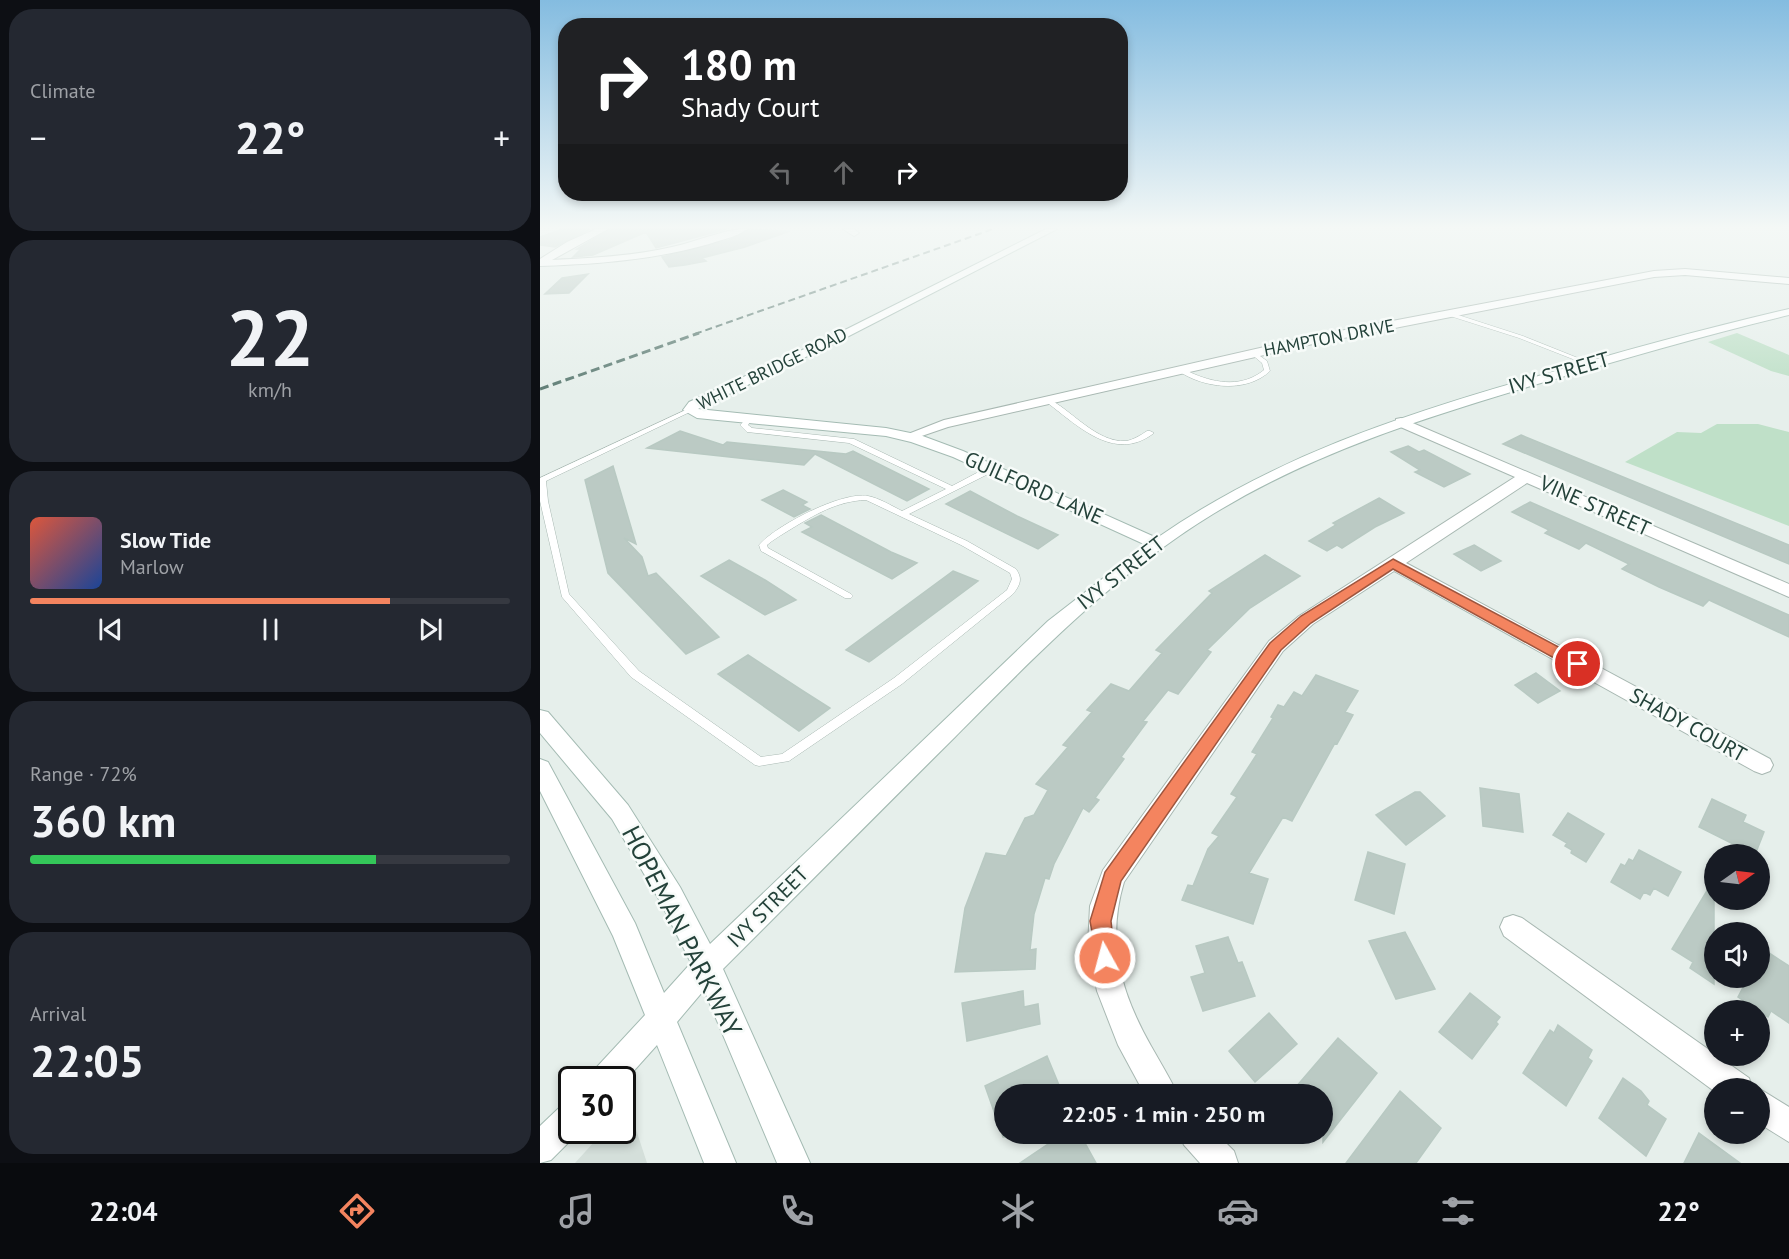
<!DOCTYPE html>
<html lang="en">
<head>
<meta charset="utf-8">
<style>
  body { margin:0; font-family:"PT Sans",sans-serif; background:#242831; color:#f1f3f6; height:100vh; display:flex; flex-direction:column; font-size:22px; white-space:nowrap }
  * { box-sizing:border-box; margin:0 }
  p { font-size:20px; color:#9ea1a6 }
  .icon { flex:none; width:33px; height:33px; fill:none; stroke:currentColor; stroke-width:2; stroke-linecap:round; stroke-linejoin:round }
  .map { position:relative; flex:1; overflow:hidden }
  .side { display:flex; flex-direction:column; gap:9px; padding:9px; background:#0d0f14; width:540px }
  .side>* { flex:none }
  .banner { position:absolute; left:18px; top:18px; width:570px; height:183px; border-radius:24px; box-shadow:0 3px 9px #0003; background:#202124; color:#fff; overflow:hidden }
  .needle { width:39px; rotate:76deg }
  .fabs { position:absolute; left:1164px; top:844px; display:grid; gap:12px }
  .fabs a { display:grid; place-items:center; width:66px; height:66px; border-radius:50%; background:#171b24; box-shadow:0 3px 9px #0003; font-size:30px }
  .speed { position:absolute; left:18px; top:1066px; display:flex; gap:12px; font-size:30px; font-weight:700; text-align:center }
  .speed>* { display:grid; place-content:center; width:78px; height:78px; border-radius:50%; background:#171b24; box-shadow:0 3px 9px #0003; line-height:1 }
  .speed .limit { border:3px solid #111; border-radius:9px; background:#fff; color:#111 }
  .pin { position:absolute; display:grid; place-items:center; width:51px; height:51px; color:#fff; margin:-26px; border:3px solid #fff; border-radius:50%; box-shadow:0 2px 6px #0007 }
  .me { position:absolute; width:66px; margin:-33px; rotate:353deg; stroke-linejoin:round; filter:drop-shadow(0 0 4px #0008) }
  .turn { display:flex; align-items:center; gap:21px; height:126px; padding:0 24px; font-size:27px }
  .turn .icon { width:78px; height:78px; stroke-width:2.5 }
  .turn b { display:block; font-size:42px; line-height:51px }
  .lanes { display:flex; align-items:center; height:57px; padding:0 24px; background:#0003; justify-content:center; gap:30px; direction:ltr }
  .lanes .off { opacity:.35 }
  .big { font-size:45px; font-weight:700; line-height:1.1 }
  .side .card { flex:1; display:flex; flex-direction:column; justify-content:center; gap:9px; min-width:0; padding:0 21px; border-radius:24px; background:#242831 }
  .side .dial { align-items:center; gap:0 }
  .dial b { font-size:78px; line-height:1 }
  .song { display:flex; align-items:center; gap:18px }
  .cover { width:72px; height:72px; border-radius:9px; background:linear-gradient(135deg,hsl(10 70% 55%),hsl(220 70% 35%)) }
  .played { height:6px; border-radius:3px; background:linear-gradient(90deg,#f4845f 75%,#363941 75%) }
  .keys { display:flex; justify-content:space-around; direction:ltr }
  .heat { display:flex; justify-content:space-between; align-items:center; font-size:33px; direction:ltr }
  .charge { height:9px; border-radius:4px; background:linear-gradient(90deg,#34c759 72%,#363941 0) }
  .trip { position:absolute; left:454px; top:1084px; width:339px; height:60px; border-radius:30px; background:#171b24; box-shadow:0 3px 9px #0003; font-weight:700; line-height:60px; text-align:center }
  .tab-bar { display:flex; height:96px; justify-content:space-around; align-items:center; background:#090b0e; color:#9ea1a6 }
  .tab-bar .icon { width:42px; height:42px }
  .tab-bar .current { color:#f4845f }
  .tab-bar b { font-size:27px; color:#f1f3f6 }
  main { display:flex; flex:1; min-height:0 }
  .map>svg:first-child { display:block }
</style>
</head>
<body>
<main>
<section class="side">
<div class="card"><p>Climate</p>
<div class="heat"><a>−</a><b class="big">22°</b><a>+</a></div>
</div>
<div class="card dial"><b>22</b><p>km/h</p></div>
<div class="card">
<div class="song"><i class="cover"></i><div><b>Slow Tide</b><p>Marlow</p></div></div>
<div class="played"></div>
<div class="keys"><svg class="icon" aria-label="previous" viewBox="0 0 24 24"><path d="M18 5L8 12l10 7zM5 5v14"/></svg><svg class="icon" aria-label="pause" viewBox="0 0 24 24"><path d="M8 5v14M16 5v14"/></svg><svg class="icon" aria-label="next" viewBox="0 0 24 24"><path d="M6 5l10 7-10 7zM19 5v14"/></svg></div>
</div>
<div class="card"><p>Range · 72%</p><b class="big">360 km</b><div class="charge"></div></div>
<div class="card"><p>Arrival</p><b class="big">22:05</b></div>
</section>
<div class="map">
<svg width="1249" height="1163" viewBox="0 0 1249 1163">
  <rect width="100%" height="100%" fill="#e6efeb"/>
  <path fill="#d4dfda" d="M88,1105L107,1163H35L64,1131H82L83,1111Z"/>
  <path fill="#bfe0c8" d="M1197,333L1249,355V376L1231,371L1168,342Z
    M1177,424H1218L1249,432V526L1085,462L1137,432L1161,433Z"/>
  <path fill="#bbcac4" stroke="#b8c9c2" stroke-width="1.5" d="M22,229H50L15,247L0,245V237Z
    M70,229H187L116,248L106,232L53,255L33,257L41,249H37Z
    M209,229L250,231L205,247L162,258L166,261L145,265L129,267L122,257L189,240Z
    M48,274L29,293L5,294L22,278Z
    M140,431L183,445L187,442L306,454L313,451L389,489L367,501L275,454L264,465L107,448Z
    M981,435L1249,545V564L963,444Z
    M868,446L879,452L884,450L930,474L904,487L875,472L880,470L851,452Z
    M73,466L96,544L84,538L102,557L108,576L116,573L179,637L146,654L68,573L45,480Z
    M243,490L267,502L262,505L270,509L254,517L222,500Z
    M430,491L477,516L518,535L498,549L406,504Z
    M839,498L864,513L835,527L802,548L797,545L787,551L769,541L796,525L793,523Z
    M990,502L1249,615V637L1169,600L1163,606L1119,587L1082,569L1089,564L1046,543L1039,549L1005,533L1009,530L972,512Z
    M281,515L351,552L377,563L352,579L262,532L272,527L265,523Z
    M934,545L961,561L941,571L914,554Z
    M725,555L760,576L710,608L667,650L671,652L638,694L628,690L603,721L607,722L581,757L584,759L555,798L559,800L549,812L543,808L514,864L509,879L505,878L494,914L490,950L496,949L495,969L415,972L425,908L446,853L466,856L485,818L494,815L508,790L496,784L528,747L523,745L552,712L547,710L571,684L589,691L622,653L616,650L672,593L669,591Z
    M189,560L225,580L256,600L225,615L161,576Z
    M413,571L438,581L332,660L329,662L306,650Z
    M208,655L263,691L290,708L259,731L178,674Z
    M996,673L1020,691L998,703L975,685Z
    M776,675L818,691L805,712L813,715L797,744L795,743L752,821L743,817L709,873L728,879L713,924L642,900L648,885L653,886L668,849L679,836L672,833L697,797L691,794L717,754L712,752L733,718L731,717L738,705L744,707L754,692L762,696Z
    M940,788L979,794L983,832L943,826Z
    M875,792H880L905,816L866,845L836,815Z
    M1172,799L1206,815L1203,822L1224,832L1215,855L1159,827Z
    M1028,813L1064,834L1046,862L1031,853L1032,850L1025,846L1027,843L1013,835Z
    M1099,850L1141,872L1128,896L1114,888L1110,895L1104,892L1100,899L1071,882L1081,864L1085,866L1089,859L1093,861Z
    M828,852L865,864L854,914L815,900Z
    M1174,879V984L1150,968L1153,962L1132,949Z
    M865,932L895,989L856,999L829,941Z
    M688,937L698,963L702,962L715,996L663,1011L651,977L665,973L656,946Z
    M1220,947L1249,966V1023L1231,1011L1228,1017L1198,997L1208,978H1220Z
    M483,991L484,1007L498,1004L500,1024L427,1041L422,1003Z
    M930,993L960,1017L956,1022L958,1024L932,1059L899,1032Z
    M729,1013L757,1044L715,1082L689,1051Z
    M1018,1025L1052,1050L1048,1058L1052,1061L1026,1106L983,1073L1010,1030L1014,1033Z
    M798,1038L837,1073L783,1142V1095H749Z
    M507,1056L521,1090L512,1095H465V1137H463L445,1086Z
    M1083,1078L1101,1091L1109,1101L1107,1105L1126,1119L1106,1156L1059,1118Z
    M860,1091L901,1128L876,1163H806Z
    M1159,1133L1200,1163H1144Z
    M523,1134H540L556,1163H480Z"/>
  <g fill="none" stroke-linecap="round" stroke-linejoin="round">
    <defs>
      <path id="lane" d="M909,312L983,336L1053,364L1048,365L979,338L907,315L906,314Z
        M713,351L727,361L730,371C706,394 662,388 637,370C643,367 648,372 654,374C678,384 703,387 724,370L722,363L710,353Z
        M507,398C531,409 556,443 586,441C593,440 601,435 607,431H610L614,433C574,464 536,424 505,401V399Z
        M150,408L152,409V411L6,481L8,501L29,594L99,671L221,757L242,754L354,678L467,590L472,579L470,573L421,545L326,500C297,501 274,515 251,529C243,534 234,539 227,545L228,548L311,594L313,596L311,598H305L221,551L219,545C235,526 302,491 328,496C339,498 352,506 362,511L406,489L309,443L207,432L200,425L207,418L209,417L212,419L208,425L212,428L314,439L412,486L448,467H454V471L369,514L427,541L476,569C483,579 480,585 473,594L362,684L249,761L219,766L215,765L91,677L22,597L0,501V478Z"/>
      <path id="street" d="M56,229H68L12,260C52,258 93,256 132,247C157,242 182,229 207,229C197,237 181,240 169,244C114,260 57,264 0,266V259L27,242Z
        M303,229H314L319,233L314,236Z
        M1145,269L1249,278V284L1145,275L1114,277L768,345L408,427L370,440L363,436L404,420L768,337L1114,271Z
        M861,418L1249,584V597L987,483L866,563L1230,759L1233,765L1230,771L1222,774L1214,771L854,571L773,624L743,651L584,882C566,942 581,993 611,1046C620,1062 630,1078 638,1095H605L578,1045L557,991L548,946L550,906L563,870L729,641L759,616L975,477L856,425V419Z
        M973,915L982,918L1209,1078L1213,1089L1174,1091L964,936L960,927L964,918Z
        M1220,1089L1249,1107V1142L1220,1124Z
        M639,1134H677L694,1151L698,1163H660L644,1145Z"/>
      <path id="secondary" d="M506,229H517L305,338L158,409L346,428L380,435L423,451L617,538C732,458 861,415 995,377C1079,352 1163,329 1249,309V315C1165,335 1083,359 1001,383C887,417 774,452 673,514C575,574 495,656 415,737C337,814 260,892 183,969L270,1163H237L164,990L137,1022L196,1163H164L117,1045L82,1084V1080H51L55,1069L105,1015L73,936L0,791V759L8,762L95,923L124,993L151,963L121,903L72,819L0,733V710L8,712L88,805L140,887L170,944L508,621L606,545L413,457L371,442L346,436L157,418L143,410L149,402L297,334Z
        M32,1101V1131H40L11,1160L0,1163V1126L21,1106Z"/>
    </defs>
    <use href="#lane" stroke="#a8b8b2" stroke-width="1"/>
    <use href="#street" stroke="#a8b8b2" stroke-width="2"/>
    <use href="#secondary" stroke="#a4bbb3" stroke-width="2"/>
    <use href="#lane" fill="#fff" fill-rule="evenodd"/>
    <use href="#street" fill="#fff" fill-rule="evenodd"/>
    <use href="#secondary" fill="#fff" fill-rule="evenodd"/>
    <path stroke="#5f7d75" stroke-width="2" stroke-dasharray="7 4" stroke-linecap="butt" d="M155,334L453,229"/>
    <path stroke="#5f7d75" stroke-width="3" stroke-dasharray="9 4.5" stroke-linecap="butt" d="M0,389L159,333"/>
  </g>
  <linearGradient id="sky" x2="0" y2="1"><stop stop-color="#84bce0"/><stop offset="0.58" stop-color="#f4f8f6"/><stop offset="1" stop-color="#f4f8f6" stop-opacity="0"/></linearGradient>
  <rect width="1249" height="392" fill="url(#sky)"/>
  <path fill="#f4845f" stroke="#9f563e" stroke-width="1.5" d="M853,559L1043,660L1045,664L1043,668H1032L853,569L771,623L741,650L581,881L571,921L575,958L572,965L565,968L558,965L550,921L565,872L730,643L761,616Z"/>
  <g text-anchor="middle" stroke-width="5" stroke-linejoin="round" paint-order="stroke">
    <g font-size="18" fill="#24423a" stroke="#f7fbf9">
      <text transform="translate(789 338) rotate(-11)" y="6">HAMPTON DRIVE</text>
      <text transform="translate(232 369) rotate(-26)" y="6">WHITE BRIDGE ROAD</text>
    </g>
    <g font-size="21" fill="#24423a" stroke="#f7fbf9">
      <text transform="translate(1019 373) rotate(-16)" y="7">IVY STREET</text>
      <text transform="translate(494 488) rotate(24)" y="7">GUILFORD LANE</text>
      <text transform="translate(1055 506) rotate(24)" y="7">VINE STREET</text>
      <text transform="translate(581 573) rotate(-38)" y="7">IVY STREET</text>
      <text transform="translate(1148 725) rotate(29)" y="7">SHADY COURT</text>
      <text transform="translate(228 907) rotate(-45)" y="7">IVY STREET</text>
    </g>
    <g font-size="26" fill="#24423a" stroke="#f7fbf9">
      <text transform="translate(142 931) rotate(63)" y="9">HOPEMAN PARKWAY</text>
    </g>
  </g>
</svg>
<div class="fabs">
<a><svg class="needle" viewBox="-14 -14 28 28"><path d="M0-13l5 13h-10z" fill="#e53935"/><path d="M0 13l5-13h-10z" fill="#9ea1a6"/></svg></a>
<a><svg class="icon" aria-label="sound" viewBox="0 0 24 24"><path d="M4 9h4l5-4v14l-5-4H4zM17 9q2 3 0 6"/></svg></a>
<a>+</a>
<a>−</a>
</div>
<div class="speed"><div class="limit">30</div></div>
<div class="pin" style="left:1038px;top:664px;background:#d93025"><svg class="icon" aria-label="arrive" viewBox="0 0 24 24"><path d="M6 21V4h12l-3 4 3 4H6"/></svg></div>
<svg class="me" style="left:565px;top:958px" viewBox="-20 -20 40 40"><circle r="17" fill="#f4845f" stroke="#fff" stroke-width="3"/><path d="M0-11L8 9 0 5-8 9z" fill="#fff"/></svg>
<div class="trip">22:05 · 1 min · 250 m</div>
<div class="banner">
<div class="turn"><svg class="icon" aria-label="right" viewBox="0 0 24 24"><path d="M7 20v-9h11M14 6l5 5-5 5"/></svg><div><b>180 m</b>Shady Court</div></div>
<div class="lanes"><svg class="icon off" aria-label="left" viewBox="0 0 24 24"><path d="M17 20v-9H6M10 6l-5 5 5 5"/></svg><svg class="icon off" aria-label="ahead" viewBox="0 0 24 24"><path d="M12 20V5M6 11l6-6 6 6"/></svg><svg class="icon" aria-label="right" viewBox="0 0 24 24"><path d="M7 20v-9h11M14 6l5 5-5 5"/></svg></div>
</div>
</div>
</main>
<nav class="tab-bar">
<b>22:04</b>
<svg class="icon current" aria-label="directions" viewBox="0 0 24 24"><path d="M12 3l9 9-9 9-9-9zM9 14v-3h6M13 9l2 2-2 2"/></svg>
<svg class="icon" aria-label="music" viewBox="0 0 24 24"><path d="M9 18V5l10-2v13"/><circle cx="6" cy="18" r="3"/><circle cx="16" cy="16" r="3"/></svg>
<svg class="icon" aria-label="phone" viewBox="0 0 24 24"><path d="M5 4h4l2 5-3 2q2 4 5 5l2-3 5 2v4C11 20 4 13 5 4z"/></svg>
<svg class="icon" aria-label="climate" viewBox="0 0 24 24"><path d="M12 3v18M4 7l16 10M4 17L20 7"/></svg>
<svg class="icon" aria-label="car" viewBox="0 0 24 24"><path d="M5 17H2v-5l4-1 3-4h7l3 4 3 1v5h-3M9 17h6M6 11h13"/><circle cx="7" cy="17" r="2"/><circle cx="17" cy="17" r="2"/></svg>
<svg class="icon" aria-label="filters" viewBox="0 0 24 24"><path d="M4 7h16M4 17h16"/><circle cx="9" cy="7" r="2"/><circle cx="15" cy="17" r="2"/></svg>
<b>22°</b>
</nav>
</body>
</html>
